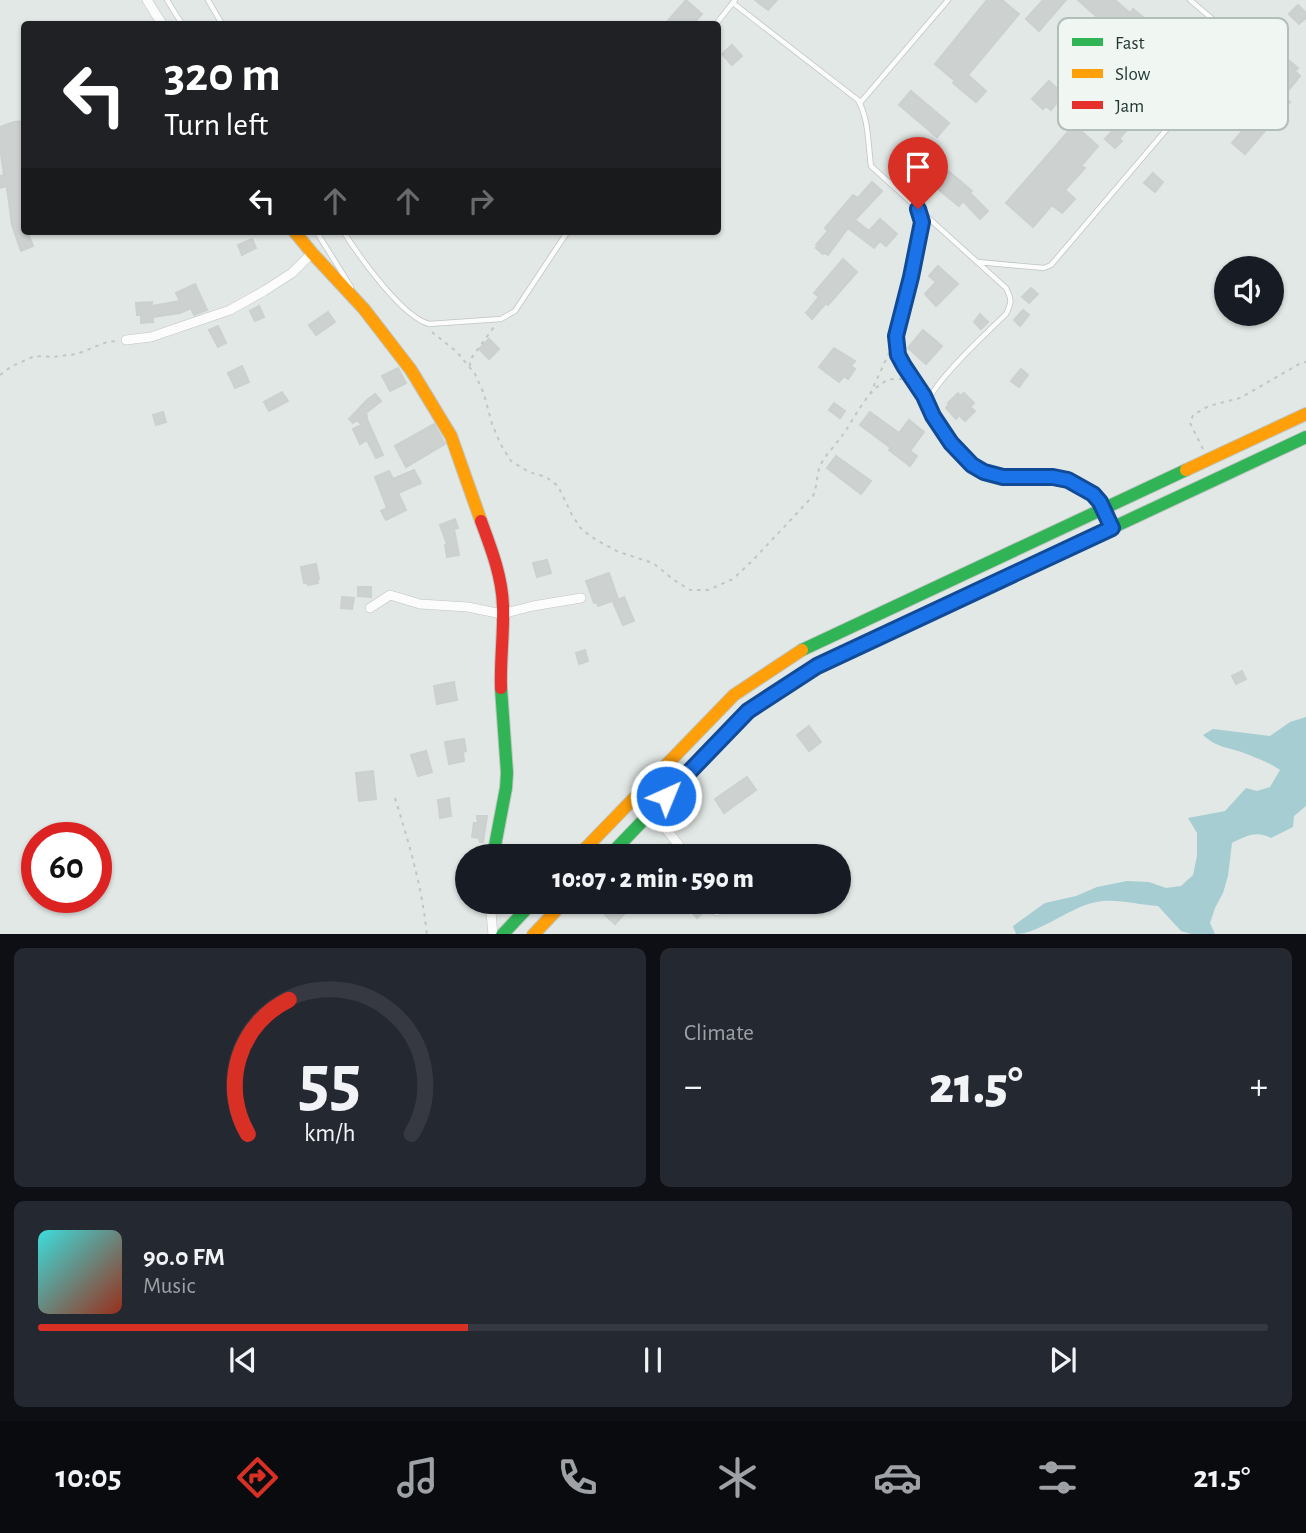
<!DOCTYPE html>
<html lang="en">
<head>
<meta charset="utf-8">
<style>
  body { margin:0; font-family:"Alegreya Sans",sans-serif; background:#242831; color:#f1f3f6; height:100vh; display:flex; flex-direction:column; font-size:26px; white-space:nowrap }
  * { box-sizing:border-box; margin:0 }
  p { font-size:23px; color:#9ea1a6 }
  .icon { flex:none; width:38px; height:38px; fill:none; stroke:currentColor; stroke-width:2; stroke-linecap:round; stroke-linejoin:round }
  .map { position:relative; height:934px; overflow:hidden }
  .drawer { display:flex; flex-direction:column; gap:14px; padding:14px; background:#0d0f14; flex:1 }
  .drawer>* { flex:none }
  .hud { position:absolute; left:21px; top:21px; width:700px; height:214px; border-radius:7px; box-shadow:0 2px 5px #0004; background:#202124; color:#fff; overflow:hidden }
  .tools { position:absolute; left:1214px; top:256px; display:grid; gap:14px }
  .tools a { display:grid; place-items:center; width:70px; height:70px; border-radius:50%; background:#171b24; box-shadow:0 2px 5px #0004; font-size:35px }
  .speed { position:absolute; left:21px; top:822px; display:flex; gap:14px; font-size:35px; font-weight:700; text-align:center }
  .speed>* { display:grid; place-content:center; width:91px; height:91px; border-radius:50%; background:#171b24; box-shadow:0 2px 5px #0004; line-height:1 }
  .speed .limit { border:10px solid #d22; background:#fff; color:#111 }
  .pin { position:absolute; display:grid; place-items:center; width:60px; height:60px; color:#fff; margin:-72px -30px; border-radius:50% 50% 50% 0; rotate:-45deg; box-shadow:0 0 7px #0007 }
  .pin .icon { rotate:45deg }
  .me { position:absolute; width:77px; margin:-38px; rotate:44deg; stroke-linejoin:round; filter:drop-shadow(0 0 5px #0008) }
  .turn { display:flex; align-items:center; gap:24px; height:147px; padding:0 28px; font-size:32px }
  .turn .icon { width:91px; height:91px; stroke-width:2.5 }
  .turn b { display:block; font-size:49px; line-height:60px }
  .lanes { display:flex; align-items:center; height:66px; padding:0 28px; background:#0003; justify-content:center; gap:35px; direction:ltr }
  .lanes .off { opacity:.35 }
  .big { font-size:52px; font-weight:800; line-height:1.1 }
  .drawer .tile { flex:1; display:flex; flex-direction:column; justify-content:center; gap:10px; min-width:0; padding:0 24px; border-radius:10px; background:#242831 }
  .drawer .dial { align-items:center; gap:0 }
  .dial svg { height:182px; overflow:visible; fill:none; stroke:#363941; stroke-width:7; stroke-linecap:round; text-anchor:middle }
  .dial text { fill:#f1f3f6; stroke:none }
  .song { display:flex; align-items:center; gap:21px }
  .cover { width:84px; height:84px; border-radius:10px; background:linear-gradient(135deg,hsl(180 70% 55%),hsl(10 70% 35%)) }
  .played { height:7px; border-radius:4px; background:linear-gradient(90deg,#d93025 35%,#363941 35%) }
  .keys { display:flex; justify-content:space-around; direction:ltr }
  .heat { display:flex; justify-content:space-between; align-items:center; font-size:38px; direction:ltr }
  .drawer .tiles { flex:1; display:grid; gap:14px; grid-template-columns:1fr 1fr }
  .tile:last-child { grid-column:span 2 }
  .trip { position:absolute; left:455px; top:844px; width:396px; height:70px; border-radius:35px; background:#171b24; box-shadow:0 2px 5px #0004; font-weight:800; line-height:70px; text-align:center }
  .menu { display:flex; height:112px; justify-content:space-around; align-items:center; background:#090b0e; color:#9ea1a6 }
  .menu .icon { width:49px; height:49px }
  .menu .active { color:#d93025 }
  .menu b { font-size:32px; color:#f1f3f6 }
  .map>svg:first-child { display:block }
</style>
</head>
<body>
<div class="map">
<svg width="1306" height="935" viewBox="0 0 1306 935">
  <rect width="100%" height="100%" fill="#e2e8e5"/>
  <path fill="#a6cdd2" d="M1306,717V806L1294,816L1293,827L1271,838C1257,830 1245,836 1232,843L1228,876L1223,893L1215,908L1210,923L1215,934H1191L1181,931L1158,906C1136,905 1114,897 1092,903C1068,909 1038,934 1016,934L1013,926L1045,903L1076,896L1097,887L1127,881L1149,882L1166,888L1181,886L1193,875L1197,856V833L1188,818L1225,811L1246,788L1257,791L1270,787L1280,770C1269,762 1256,758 1244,753C1228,747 1217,748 1203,735L1213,729L1270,736L1290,722Z"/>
  <path fill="#cdd1cf" stroke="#cbd1ce" stroke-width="2" d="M686,0L702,14L693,24H665Z
    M755,0H777L768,10Z
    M987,0H1002L1019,14L968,75L986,91L976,102L953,83L955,81L935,64Z
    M1043,0H1066L1039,31L1026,19Z
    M1078,0H1115L1130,13L1133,9L1192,58L1171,83L1170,81L1151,102L1126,78L1143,59L1113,34L1114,32Z
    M1298,5L1306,13V18L1299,24L1289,14Z
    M732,45L742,56L732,65L722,54Z
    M1280,58L1285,62L1287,59L1298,68L1295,71L1300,76L1287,92L1270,77L1274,72L1271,70Z
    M1049,81L1060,91L1055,96L1059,100L1051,110L1046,106L1043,109L1032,99Z
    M911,91L949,123L937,137L899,105Z
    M1277,91L1290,102L1245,154L1232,143Z
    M1124,118L1131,125L1119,139L1122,141L1115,148L1105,139Z
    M24,121V231H27L33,246L21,251L12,225L7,188L6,186L0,188V176L4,175L0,147V127L14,122Z
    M1074,125L1098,146L1081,166L1085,168L1065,190L1075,199L1062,213L1052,205L1033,227L1006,203Z
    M946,169L972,191L970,193L988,211L980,219L963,201L959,206L933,185Z
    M1153,173L1163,182L1155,192L1144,183Z
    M872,182L882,191L855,220L869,231L880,219L897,234L886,246L880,241L874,248L848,228L828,255L825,253L823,254L816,248L818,247L816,245L828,231L825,228L853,195L858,198Z
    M252,239L256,248L242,255L238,245Z
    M843,259L857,272L828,305L826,303L812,319L806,313L819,297L814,293Z
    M938,266L958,284L936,306L925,294L936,282L929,276Z
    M195,284L207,310L194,315L191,308L180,313L153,317V322L141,323V315H137L136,303L152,302V306L180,301L176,293Z
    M1031,288L1038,294L1029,303L1022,297Z
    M259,306L264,317L255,321L250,311Z
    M1023,310L1029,315L1020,326L1014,320Z
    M328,312L335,322L316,335L309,325Z
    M980,314L988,322L981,329L974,322Z
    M218,326L226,343L218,347L209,330Z
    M923,330L942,346L926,364L908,348Z
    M489,339L499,349L489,359L479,349Z
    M834,348L855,361L851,366L855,369L848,379L844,376L839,382L819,367Z
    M242,366L249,382L235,388L228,373Z
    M398,368L406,383L390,391L382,376Z
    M1021,369L1028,375L1019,387L1011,381Z
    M282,392L288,401L269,411L264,402Z
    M958,393L960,396L964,393L974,403L970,407L975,411L965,421L959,415L956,419L946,408L949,404L948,403Z
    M375,394L381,401L366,413L367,416L366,417L383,455L376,458L367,440L360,444L353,429L362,425L357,420L353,423L349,419L367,400Z
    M834,403L845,411L840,418L829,410Z
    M163,412L166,422L156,425L153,415Z
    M870,412L899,433L909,420L924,432L910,451L917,456L910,466L889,450L891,448L860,425Z
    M434,424L445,444L406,467L395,446Z
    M836,456L871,481L861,494L827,468Z
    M414,470L421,483L398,493L406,510L386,520L381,511L387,508L375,477L389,471L393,479Z
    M455,519L458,528L454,529L459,555L447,557L445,545L447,544L440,525Z
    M547,560L551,573L537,577L533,563Z
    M316,564L319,579H317L318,583L308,585L307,582L304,583L301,567Z
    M609,573L618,599L598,606L597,602L594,603L586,581Z
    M358,587H371V597L358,596Z
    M342,597L354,598L352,609L341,608Z
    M624,597L634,621L623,625L613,602Z
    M585,650L588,661L579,664L576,653Z
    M1242,671L1246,679L1236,684L1232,676Z
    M454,682L457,700L437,704L434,686Z
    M809,726L821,742L809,751L797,735Z
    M464,739L466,751L463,752L464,761L449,764L445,742Z
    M426,751L432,772L418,776L411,755Z
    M373,771L376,799L359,801L356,773Z
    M747,777L756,790L724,813L715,799Z
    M449,798L451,816L440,818L438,800Z
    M477,816H487L483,842H480L479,838L472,837L474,823H478Z
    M669,844L678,856H656Z
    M617,901L627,911L615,924L604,914Z
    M682,901H700L707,909L697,918Z"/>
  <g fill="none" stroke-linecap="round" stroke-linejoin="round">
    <defs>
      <path id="lane" d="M167,0L182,24
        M208,0L222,24
        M733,3L858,100C869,119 868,145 871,166L1006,288C1012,300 1012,302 1006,314C992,328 925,389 928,406C930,416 939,426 944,434C954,448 970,467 987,473C999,477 1011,476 1023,476C1051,476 1084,477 1100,503C1105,510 1108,519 1112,527
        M716,24L735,0
        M860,103L948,0
        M918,209L922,222L911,277L896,336L898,355L904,366L924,396L928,405
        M316,231L351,287
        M343,231C359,256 401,316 429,324L501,319L515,311L568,231
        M978,262L1044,268L1051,265L1235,49L1237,43L1235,38L1190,0"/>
      <path id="street" d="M147,0L162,24
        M126,340L151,337L230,310L264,291L292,273L312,253
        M370,608L390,595L420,604L468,607L502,614L533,606L581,598
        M650,813L671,835L687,856
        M490,901L493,935
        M712,901L717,911"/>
      <path id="fast" d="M802,650L1186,470
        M493,856L506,788L507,773L501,688
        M609,856L748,711L817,666L1306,437
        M502,935L534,901"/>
      <path id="slow" d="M294,231L312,253L364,309L411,370L451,436L481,521
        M1186,470L1306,414
        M578,856L734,695L802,650
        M533,935L565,901"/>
      <path id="jam" d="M481,521C491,548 502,576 503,606C504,633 500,660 501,688"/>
    </defs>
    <use href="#lane" stroke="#bfc4c2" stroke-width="6"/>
    <use href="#street" stroke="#bfc4c2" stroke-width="10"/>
    <use href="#fast" stroke="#bec5c2" stroke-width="14"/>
    <use href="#slow" stroke="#bec5c2" stroke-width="14"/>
    <use href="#jam" stroke="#bec5c2" stroke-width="14"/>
    <path stroke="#bfc8c4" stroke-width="2" stroke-dasharray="3.5 5" stroke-linecap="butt" d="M432,332L457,352L475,374L484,394L492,424L501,445L511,461L529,472L546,477L558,486L572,515L582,530L598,541L619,552L653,563L674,580L690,590H708L733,579L754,559L813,496C818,485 816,474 821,464C826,454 835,446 841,437C855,419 865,392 886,381C891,378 897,379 902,379
      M470,366V360L494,327
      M0,375L12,366L35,356L53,357L77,354L107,342L118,341
      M870,394L890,351
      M1203,449L1190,423L1193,415L1209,406L1240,398L1301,363L1306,362
      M395,798C409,843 422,887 427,935"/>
    <use href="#lane" stroke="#fbfcfb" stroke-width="4.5"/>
    <use href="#street" stroke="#fbfcfb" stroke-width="9"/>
    <use href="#fast" stroke="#30b455" stroke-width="12"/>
    <use href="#slow" stroke="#ff9f0a" stroke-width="12"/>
    <use href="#jam" stroke="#e5322d" stroke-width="12"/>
  </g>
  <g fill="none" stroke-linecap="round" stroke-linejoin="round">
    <defs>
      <path id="route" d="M666,796L748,711L817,666L1112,528L1100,502L1093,494L1068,480L1053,477H1003L984,472L972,465L951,443L933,416L924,396L904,366L898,355L896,336L911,277L922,222L918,209"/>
    </defs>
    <use href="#route" stroke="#114b97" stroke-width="18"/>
    <use href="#route" stroke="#1a73e8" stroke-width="12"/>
  </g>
  <rect x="1058" y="18" width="230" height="112" rx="10" fill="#f0f7f3" stroke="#b2beb9" stroke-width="2"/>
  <rect x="1072" y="38" width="31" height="8" fill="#30b455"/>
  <rect x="1072" y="69" width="31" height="9" fill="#ff9f0a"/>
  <rect x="1072" y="101" width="31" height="8" fill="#e5322d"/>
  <g font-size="19" fill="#223832">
    <text x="1115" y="49">Fast</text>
    <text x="1115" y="80">Slow</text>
    <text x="1115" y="112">Jam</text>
  </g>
</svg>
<div class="tools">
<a><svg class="icon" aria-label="sound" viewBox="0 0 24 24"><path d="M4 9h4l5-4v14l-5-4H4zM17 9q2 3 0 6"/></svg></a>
</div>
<div class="speed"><div class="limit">60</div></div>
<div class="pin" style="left:918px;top:209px;background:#d93025"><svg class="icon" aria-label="arrive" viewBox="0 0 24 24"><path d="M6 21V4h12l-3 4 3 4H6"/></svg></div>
<svg class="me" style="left:666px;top:796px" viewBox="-20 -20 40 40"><circle r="17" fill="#1a73e8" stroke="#fff" stroke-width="3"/><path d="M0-11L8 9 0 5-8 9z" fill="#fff"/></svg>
<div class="trip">10:07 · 2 min · 590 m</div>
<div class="hud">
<div class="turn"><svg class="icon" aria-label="left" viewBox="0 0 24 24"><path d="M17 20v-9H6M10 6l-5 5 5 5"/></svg><div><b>320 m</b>Turn left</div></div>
<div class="lanes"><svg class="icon" aria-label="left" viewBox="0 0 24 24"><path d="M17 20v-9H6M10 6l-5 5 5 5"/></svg><svg class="icon off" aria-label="ahead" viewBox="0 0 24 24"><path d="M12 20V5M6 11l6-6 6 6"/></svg><svg class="icon off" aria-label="ahead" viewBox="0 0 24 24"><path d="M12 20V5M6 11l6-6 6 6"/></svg><svg class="icon off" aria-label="right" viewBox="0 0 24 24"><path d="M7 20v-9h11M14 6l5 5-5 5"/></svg></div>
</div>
</div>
<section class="drawer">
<div class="tiles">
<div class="tile dial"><svg viewBox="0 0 100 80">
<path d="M14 69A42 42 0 1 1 86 69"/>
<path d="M14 69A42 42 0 0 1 32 10" stroke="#d93025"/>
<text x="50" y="56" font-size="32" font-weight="700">55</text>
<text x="50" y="72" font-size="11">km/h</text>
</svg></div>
<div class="tile"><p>Climate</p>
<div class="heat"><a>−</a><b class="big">21.5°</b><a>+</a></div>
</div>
<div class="tile">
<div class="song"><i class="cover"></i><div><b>90.0 FM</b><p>Music</p></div></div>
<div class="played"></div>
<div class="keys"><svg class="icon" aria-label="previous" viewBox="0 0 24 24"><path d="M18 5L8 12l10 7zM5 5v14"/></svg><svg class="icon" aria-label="pause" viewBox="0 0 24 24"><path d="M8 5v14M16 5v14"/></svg><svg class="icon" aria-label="next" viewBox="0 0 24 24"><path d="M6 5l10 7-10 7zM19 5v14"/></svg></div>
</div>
</div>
</section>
<nav class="menu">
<b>10:05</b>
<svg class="icon active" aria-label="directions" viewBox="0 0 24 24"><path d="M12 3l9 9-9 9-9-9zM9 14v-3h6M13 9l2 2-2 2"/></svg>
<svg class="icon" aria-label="music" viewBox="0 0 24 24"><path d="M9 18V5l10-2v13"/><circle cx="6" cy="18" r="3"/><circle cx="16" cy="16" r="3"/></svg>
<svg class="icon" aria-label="phone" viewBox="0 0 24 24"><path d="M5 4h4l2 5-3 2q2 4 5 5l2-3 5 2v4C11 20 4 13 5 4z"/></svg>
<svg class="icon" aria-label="climate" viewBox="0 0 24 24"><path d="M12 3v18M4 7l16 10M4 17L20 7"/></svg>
<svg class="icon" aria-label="car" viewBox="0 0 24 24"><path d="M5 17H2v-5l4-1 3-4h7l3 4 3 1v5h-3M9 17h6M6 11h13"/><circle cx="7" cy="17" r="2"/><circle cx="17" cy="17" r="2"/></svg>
<svg class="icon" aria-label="filters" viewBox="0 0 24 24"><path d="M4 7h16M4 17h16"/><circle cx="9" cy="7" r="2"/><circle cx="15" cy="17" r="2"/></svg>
<b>21.5°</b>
</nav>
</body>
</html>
